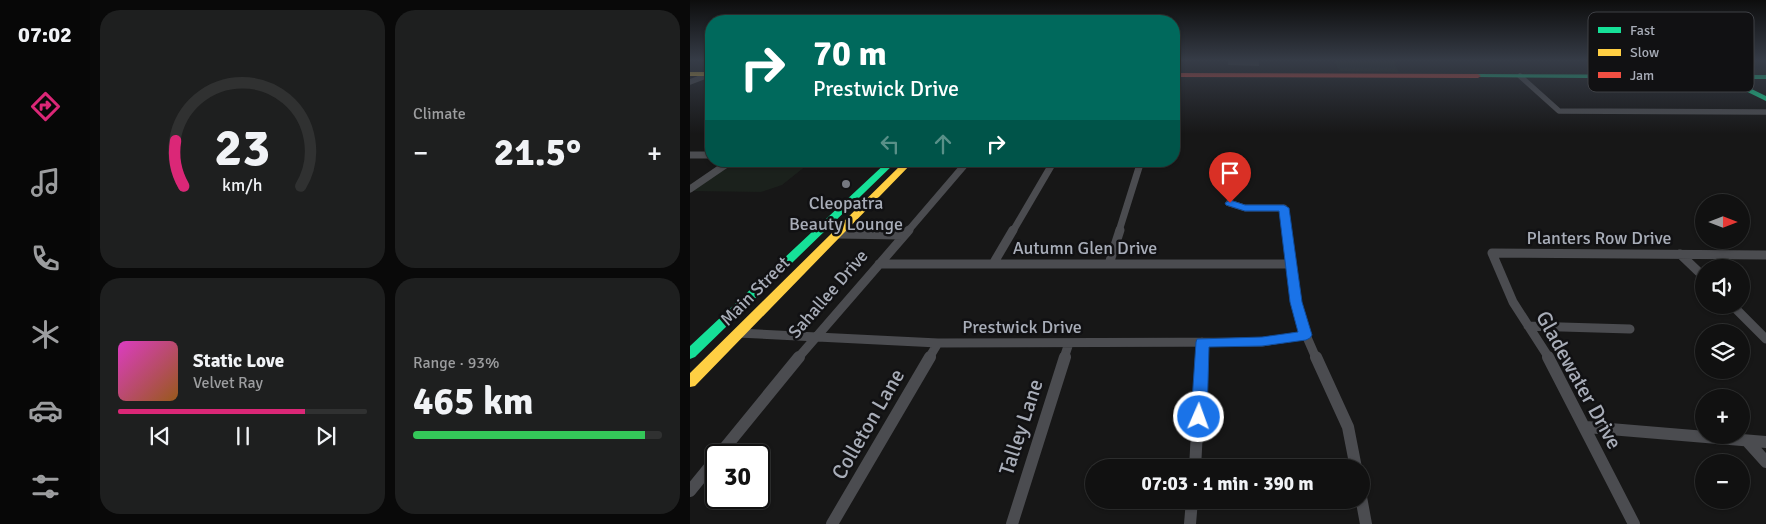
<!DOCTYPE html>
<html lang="en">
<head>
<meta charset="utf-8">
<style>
  body { margin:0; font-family:Signika,sans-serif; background:#1e1f1f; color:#f1f3f6; height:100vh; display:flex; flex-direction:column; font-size:19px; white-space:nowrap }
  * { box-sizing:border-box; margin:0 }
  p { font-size:16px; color:#9c9d9f }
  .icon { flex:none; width:28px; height:28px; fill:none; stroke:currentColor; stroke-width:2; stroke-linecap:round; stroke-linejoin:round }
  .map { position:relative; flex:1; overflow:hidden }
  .sheet { display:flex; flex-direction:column; gap:10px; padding:10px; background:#090909; width:600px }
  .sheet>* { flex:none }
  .hud { position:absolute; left:15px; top:15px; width:475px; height:152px; border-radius:20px; box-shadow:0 1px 4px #0004,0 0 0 1px #303131; background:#00695c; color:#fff; overflow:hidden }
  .needle { width:32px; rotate:90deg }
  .controls { position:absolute; left:1005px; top:194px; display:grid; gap:10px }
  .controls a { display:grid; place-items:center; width:55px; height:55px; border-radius:50%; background:#111; box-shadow:0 1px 4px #0004,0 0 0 1px #303131; font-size:25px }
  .speed { position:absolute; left:15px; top:444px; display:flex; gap:10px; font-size:25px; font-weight:700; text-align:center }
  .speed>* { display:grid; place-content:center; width:65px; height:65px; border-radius:50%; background:#111; box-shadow:0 1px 4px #0004,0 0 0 1px #303131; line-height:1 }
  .speed .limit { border:2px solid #111; border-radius:8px; background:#fff; color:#111 }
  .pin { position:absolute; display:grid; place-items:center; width:42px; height:42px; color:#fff; margin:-51px -21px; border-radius:50% 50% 50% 0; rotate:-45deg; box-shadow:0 0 5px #0007 }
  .pin .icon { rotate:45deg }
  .me { position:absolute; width:55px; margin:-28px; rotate:2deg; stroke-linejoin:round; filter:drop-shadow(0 0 4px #0008) }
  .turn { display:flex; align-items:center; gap:18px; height:105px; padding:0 25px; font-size:22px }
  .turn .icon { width:65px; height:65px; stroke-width:2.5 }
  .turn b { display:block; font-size:35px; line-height:42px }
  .lanes { display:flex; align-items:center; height:48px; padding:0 25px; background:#0003; justify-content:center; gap:25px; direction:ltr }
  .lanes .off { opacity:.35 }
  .big { font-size:38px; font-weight:700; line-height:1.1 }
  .sheet .card { flex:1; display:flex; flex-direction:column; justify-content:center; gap:8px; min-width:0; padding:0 18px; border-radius:20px; background:#1e1f1f }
  .sheet .dial { align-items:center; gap:0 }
  .dial svg { height:130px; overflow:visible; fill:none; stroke:#303131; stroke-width:7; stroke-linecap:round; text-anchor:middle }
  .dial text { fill:#f1f3f6; stroke:none }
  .song { display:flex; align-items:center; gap:15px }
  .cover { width:60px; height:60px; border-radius:8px; background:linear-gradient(135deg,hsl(310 70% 55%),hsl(30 70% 35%)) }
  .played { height:5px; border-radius:2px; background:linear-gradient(90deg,#db2777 75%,#303131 75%) }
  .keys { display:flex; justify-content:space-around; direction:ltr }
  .heat { display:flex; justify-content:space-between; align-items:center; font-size:28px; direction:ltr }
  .charge { height:8px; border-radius:4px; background:linear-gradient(90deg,#34c759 93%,#303131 0) }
  .sheet .tiles { flex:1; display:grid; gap:10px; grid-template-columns:repeat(2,1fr) }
  .trip { position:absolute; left:395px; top:459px; width:285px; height:50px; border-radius:25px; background:#111; box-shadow:0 1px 4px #0004,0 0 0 1px #303131; font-weight:700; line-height:50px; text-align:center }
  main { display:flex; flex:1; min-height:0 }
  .menu { display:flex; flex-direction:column; width:90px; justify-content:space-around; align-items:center; background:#070707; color:#9c9d9f }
  .menu .icon { width:35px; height:35px }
  .menu .selected { color:#db2777 }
  .menu b { font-size:22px; color:#f1f3f6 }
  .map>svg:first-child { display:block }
</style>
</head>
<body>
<main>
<nav class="menu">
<b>07:02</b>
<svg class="icon selected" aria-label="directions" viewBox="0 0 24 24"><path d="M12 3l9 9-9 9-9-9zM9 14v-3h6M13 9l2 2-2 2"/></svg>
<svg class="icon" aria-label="music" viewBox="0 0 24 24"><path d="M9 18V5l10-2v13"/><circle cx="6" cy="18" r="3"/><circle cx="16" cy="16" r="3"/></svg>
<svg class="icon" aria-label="phone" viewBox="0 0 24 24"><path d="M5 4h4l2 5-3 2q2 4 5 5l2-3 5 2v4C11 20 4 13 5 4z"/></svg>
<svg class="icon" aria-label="climate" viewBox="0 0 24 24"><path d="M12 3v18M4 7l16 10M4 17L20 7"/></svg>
<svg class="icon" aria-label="car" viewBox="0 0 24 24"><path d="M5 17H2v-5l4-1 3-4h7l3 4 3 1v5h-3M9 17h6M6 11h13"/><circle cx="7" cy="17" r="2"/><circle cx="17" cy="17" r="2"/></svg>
<svg class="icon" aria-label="filters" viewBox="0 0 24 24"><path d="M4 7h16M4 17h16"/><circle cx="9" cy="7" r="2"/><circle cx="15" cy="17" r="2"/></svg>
</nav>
<section class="sheet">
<div class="tiles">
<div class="card dial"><svg viewBox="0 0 100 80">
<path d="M14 69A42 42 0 1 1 86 69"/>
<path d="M14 69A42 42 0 0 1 9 41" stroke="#db2777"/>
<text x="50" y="56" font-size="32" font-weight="700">23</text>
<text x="50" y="72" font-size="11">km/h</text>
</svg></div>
<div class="card"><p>Climate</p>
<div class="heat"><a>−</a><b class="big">21.5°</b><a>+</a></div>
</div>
<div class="card">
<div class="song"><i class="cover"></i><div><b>Static Love</b><p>Velvet Ray</p></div></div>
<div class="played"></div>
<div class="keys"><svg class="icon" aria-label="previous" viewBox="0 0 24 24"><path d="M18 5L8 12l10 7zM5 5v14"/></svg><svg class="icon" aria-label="pause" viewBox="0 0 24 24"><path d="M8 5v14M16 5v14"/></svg><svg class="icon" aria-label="next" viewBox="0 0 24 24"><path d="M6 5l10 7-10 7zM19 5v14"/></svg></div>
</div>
<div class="card"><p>Range · 93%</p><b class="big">465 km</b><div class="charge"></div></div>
</div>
</section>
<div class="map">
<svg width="1076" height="524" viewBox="0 0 1076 524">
  <rect width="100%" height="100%" fill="#171717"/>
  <path fill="#1b211c" d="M644,60H706L705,65L709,72L649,71Z
    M899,60H1076V75H921Z
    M45,161H122L92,185L71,192L0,191Z"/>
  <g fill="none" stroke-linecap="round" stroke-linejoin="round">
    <path fill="#2a3239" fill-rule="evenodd" d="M1067,60H1076V64Z"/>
    <path stroke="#4b4c50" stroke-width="5.5" d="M830,76L869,111L1076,112
      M0,82L21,74"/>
    <path stroke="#4b4c50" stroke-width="7" d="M0,155H21
      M0,189L41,161
      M539,203L555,208H594L597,231
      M218,231L278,161
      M323,231L364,161
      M429,231L451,161"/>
    <path stroke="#4b4c50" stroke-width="9" d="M597,230L606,302L616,335L626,358
      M146,234L213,235
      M990,254L1014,277
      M189,264H602
      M303,264L323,230
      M419,264L430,230
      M1042,305L1076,339
      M838,326L940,329
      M48,333L248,343L572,342L616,335
      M108,358L219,230
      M239,358L248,343
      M374,358L379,343
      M511,358L512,342
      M859,358L823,302L802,253L1076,255"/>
    <path stroke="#4b4c50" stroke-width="12" d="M626,357L658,427L666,468
      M858,357L944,524
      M896,427L1076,442
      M1058,442L1076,462
      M29,455L109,357
      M505,468L511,357
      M0,491L26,459
      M671,497L676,524
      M142,524L240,357
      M322,524L375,357
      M500,524L502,500"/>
    <path fill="#16e098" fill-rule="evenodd" d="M788,74L1076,75V79H1041L1076,96V101L1031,79L786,77L785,76Z
      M198,161H207L5,357L0,359V346Z"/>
    <path fill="#ffcf43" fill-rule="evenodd" d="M0,72H21V76H0Z
      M215,161H224L5,386L0,387V373Z"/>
    <path fill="#f24e42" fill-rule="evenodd" d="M484,73L788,74L791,76L788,78L484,77Z"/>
  </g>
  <path fill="#3c3d40" d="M538,60H569V66L538,65Z"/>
  <linearGradient id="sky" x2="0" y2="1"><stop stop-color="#0d0d0d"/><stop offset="0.45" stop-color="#363c47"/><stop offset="1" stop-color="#363c47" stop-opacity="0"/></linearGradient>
  <rect width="1076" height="134" fill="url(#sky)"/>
  <path fill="#1a73e8" stroke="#114b97" d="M540,200L555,205H594L599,208L612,302L622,335L620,338L616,340L572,346L519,347L517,417L515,421L509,423L504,421L501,417L506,342L507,339L572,337L608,332L600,302L589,211H555L536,205L535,203Z"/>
  <circle fill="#757880" stroke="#111113" stroke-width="2" cx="156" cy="184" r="5"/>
  <g text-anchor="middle" stroke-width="5" stroke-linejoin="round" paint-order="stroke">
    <g font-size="18" fill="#a8adb8" stroke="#111113">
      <text x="156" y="209">Cleopatra<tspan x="156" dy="21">Beauty Lounge</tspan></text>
    </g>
    <g font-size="18" fill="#a8adb8" stroke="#111113">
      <text x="909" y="244">Planters Row Drive</text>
      <text x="395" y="254">Autumn Glen Drive</text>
      <text transform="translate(65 291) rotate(-45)" y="6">Main Street</text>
      <text transform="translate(138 294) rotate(-49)" y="6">Sahallee Drive</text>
      <text x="332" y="333">Prestwick Drive</text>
    </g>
    <g font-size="21" fill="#a8adb8" stroke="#111113">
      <text transform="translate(889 380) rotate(61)" y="7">Gladewater Drive</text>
      <text transform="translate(178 424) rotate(-60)" y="7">Colleton Lane</text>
      <text transform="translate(331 427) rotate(-72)" y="7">Talley Lane</text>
    </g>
  </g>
  <rect x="898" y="12" width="166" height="80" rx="8" fill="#111113" stroke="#3e4045" stroke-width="1"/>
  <rect x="908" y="27" width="23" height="6" fill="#16e098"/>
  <rect x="908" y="49" width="23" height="7" fill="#ffcf43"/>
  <rect x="908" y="72" width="23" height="6" fill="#f24e42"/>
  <g font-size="14" fill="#a8adb8">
    <text x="940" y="35">Fast</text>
    <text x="940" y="57">Slow</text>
    <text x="940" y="80">Jam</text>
  </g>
</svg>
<div class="controls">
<a><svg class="needle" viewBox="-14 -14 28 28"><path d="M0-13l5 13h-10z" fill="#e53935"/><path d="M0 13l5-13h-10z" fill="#9c9d9f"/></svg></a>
<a><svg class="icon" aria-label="sound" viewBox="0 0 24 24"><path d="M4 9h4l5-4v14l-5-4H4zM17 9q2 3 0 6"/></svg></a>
<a><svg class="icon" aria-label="layers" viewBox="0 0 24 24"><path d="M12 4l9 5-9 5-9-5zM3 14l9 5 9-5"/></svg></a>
<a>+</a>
<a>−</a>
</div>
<div class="speed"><div class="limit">30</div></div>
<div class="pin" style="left:540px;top:203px;background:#d93025"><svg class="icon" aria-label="arrive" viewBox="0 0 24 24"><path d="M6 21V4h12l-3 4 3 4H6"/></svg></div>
<svg class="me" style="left:509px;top:417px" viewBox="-20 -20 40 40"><circle r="17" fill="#1a73e8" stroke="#fff" stroke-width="3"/><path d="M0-11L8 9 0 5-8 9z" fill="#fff"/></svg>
<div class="trip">07:03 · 1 min · 390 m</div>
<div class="hud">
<div class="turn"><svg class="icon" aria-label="right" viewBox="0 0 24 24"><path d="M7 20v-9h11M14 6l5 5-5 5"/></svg><div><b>70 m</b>Prestwick Drive</div></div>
<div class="lanes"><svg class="icon off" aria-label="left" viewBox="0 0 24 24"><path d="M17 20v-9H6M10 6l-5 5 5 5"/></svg><svg class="icon off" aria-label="ahead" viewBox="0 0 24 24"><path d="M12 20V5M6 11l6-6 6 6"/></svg><svg class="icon" aria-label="right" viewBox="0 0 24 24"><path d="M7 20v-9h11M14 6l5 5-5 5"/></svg></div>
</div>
</div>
</main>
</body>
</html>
